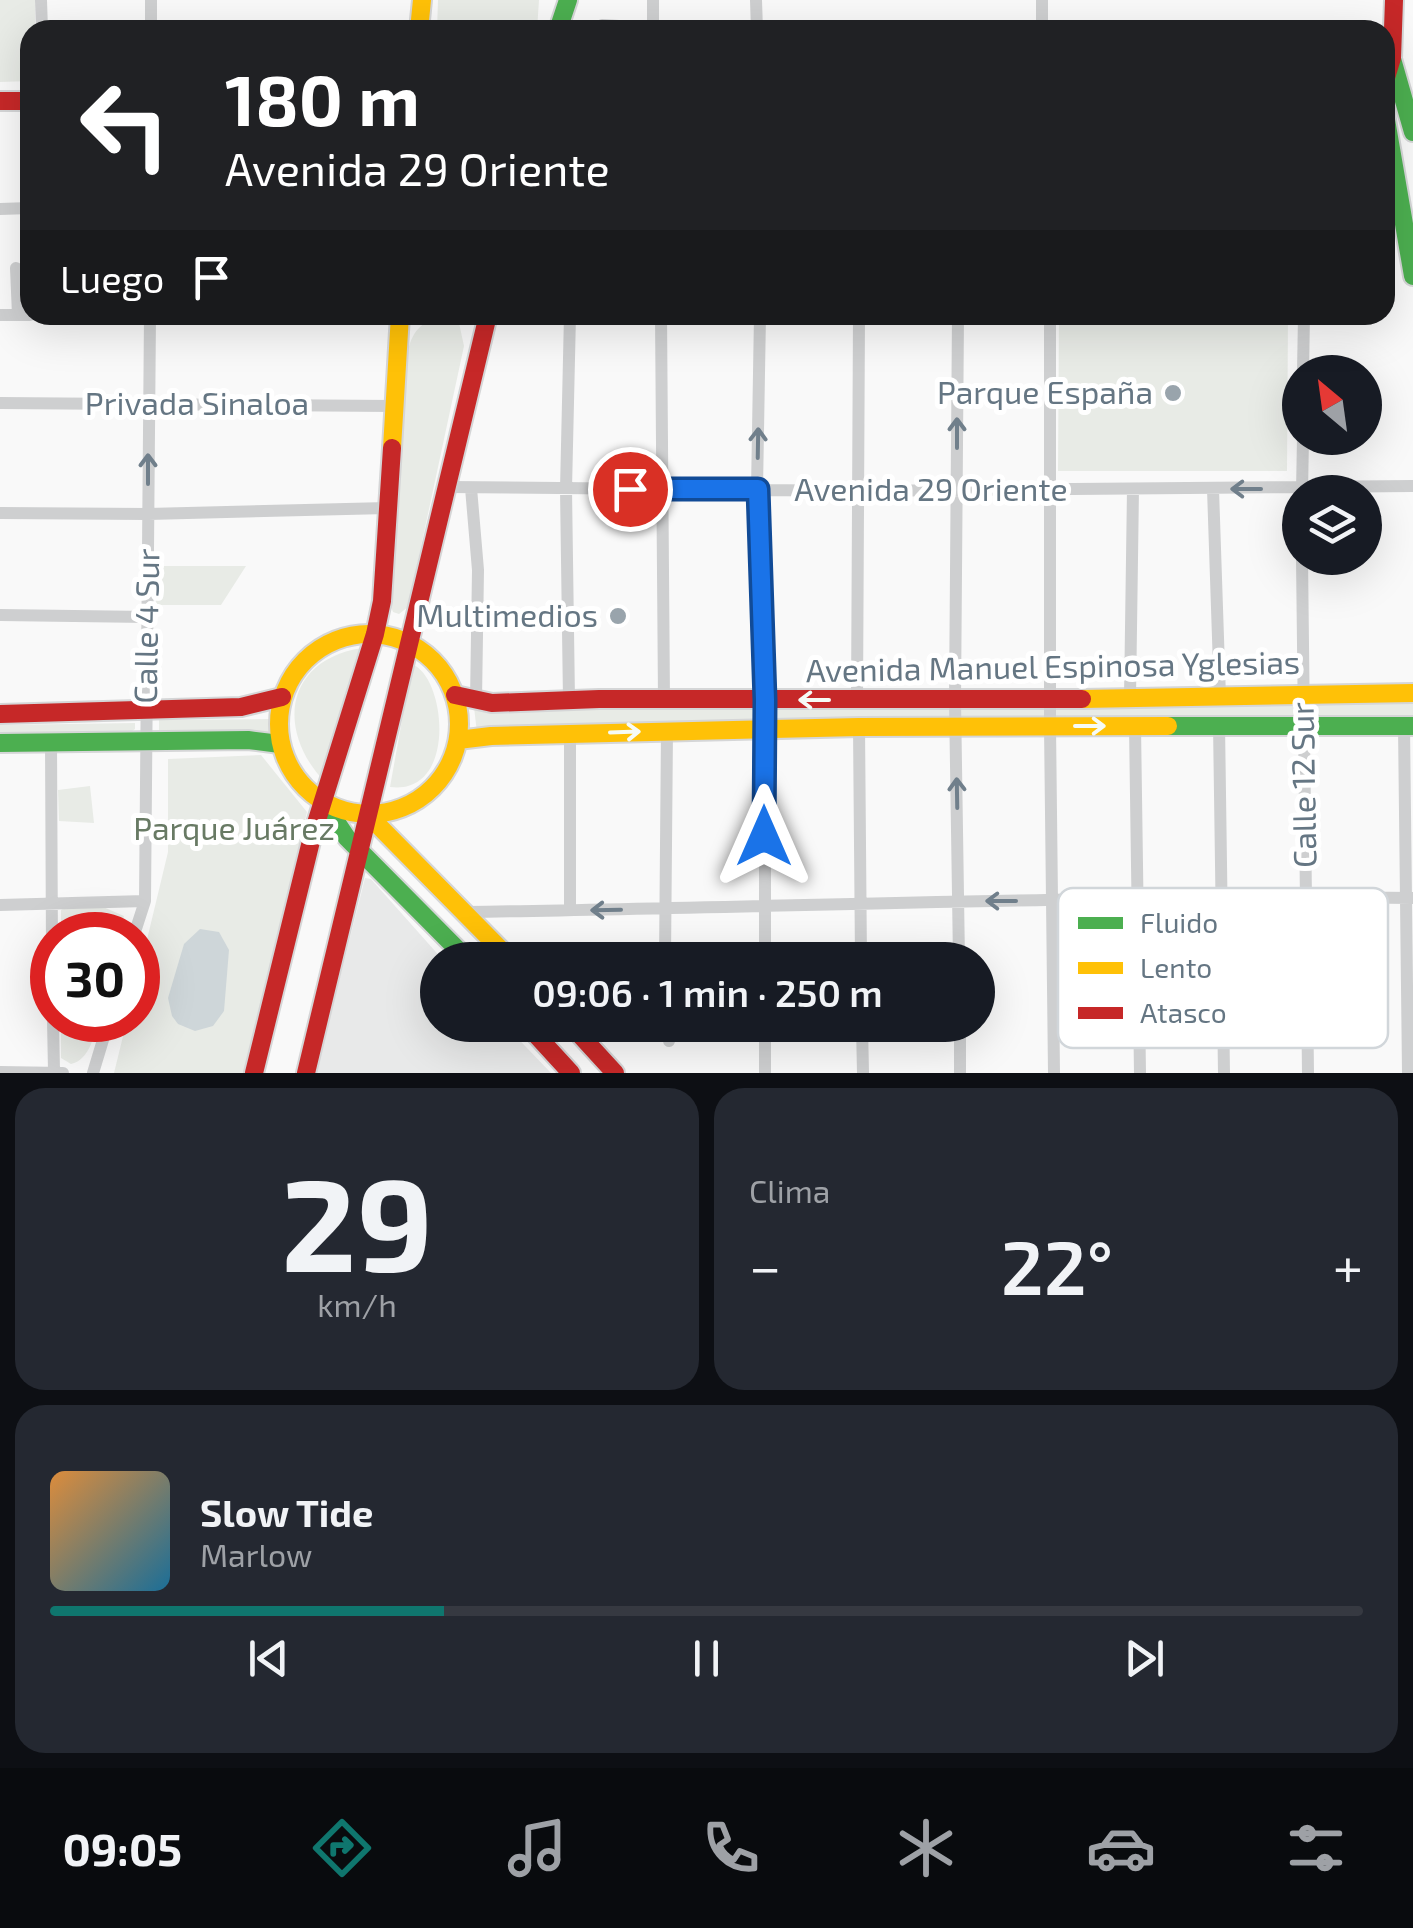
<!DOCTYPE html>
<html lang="es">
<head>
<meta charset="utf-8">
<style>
  body { margin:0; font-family:"Exo 2",sans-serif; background:#242831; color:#f1f3f6; height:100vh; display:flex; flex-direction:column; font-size:38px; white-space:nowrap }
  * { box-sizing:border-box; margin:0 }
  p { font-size:32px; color:#9ea1a6 }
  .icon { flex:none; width:55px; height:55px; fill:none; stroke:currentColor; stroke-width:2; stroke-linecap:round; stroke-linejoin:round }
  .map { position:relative; height:1073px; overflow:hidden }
  .side { display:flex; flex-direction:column; gap:15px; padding:15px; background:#0d0f14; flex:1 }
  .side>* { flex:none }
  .top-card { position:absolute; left:20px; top:20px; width:1375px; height:305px; border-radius:30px; box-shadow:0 10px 40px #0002; background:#202124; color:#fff; overflow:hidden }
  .needle { width:65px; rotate:331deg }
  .fabs { position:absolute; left:1282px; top:355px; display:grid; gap:20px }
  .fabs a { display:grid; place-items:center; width:100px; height:100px; border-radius:50%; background:#171b24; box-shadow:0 10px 40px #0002; font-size:50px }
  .speed { position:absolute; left:30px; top:912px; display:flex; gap:20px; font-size:50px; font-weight:700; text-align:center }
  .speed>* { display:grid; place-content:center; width:130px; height:130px; border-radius:50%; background:#171b24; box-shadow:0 10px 40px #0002; line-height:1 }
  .speed .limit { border:15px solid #d22; background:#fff; color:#111 }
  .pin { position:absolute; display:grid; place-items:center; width:85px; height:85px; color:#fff; margin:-42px; border:5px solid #fff; border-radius:50%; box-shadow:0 2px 10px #0007 }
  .me { position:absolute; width:110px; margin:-55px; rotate:0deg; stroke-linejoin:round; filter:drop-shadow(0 0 8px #0008) }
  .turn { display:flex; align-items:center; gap:35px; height:210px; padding:0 40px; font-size:45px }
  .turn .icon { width:130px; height:130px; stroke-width:2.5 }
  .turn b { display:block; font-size:70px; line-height:85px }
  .then { display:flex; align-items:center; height:95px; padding:0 40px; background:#0003; gap:20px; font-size:38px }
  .big { font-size:75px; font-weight:600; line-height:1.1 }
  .side .tile { flex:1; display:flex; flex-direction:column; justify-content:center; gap:15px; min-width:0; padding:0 35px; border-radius:30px; background:#242831 }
  .side .dial { align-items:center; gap:0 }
  .dial b { font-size:130px; line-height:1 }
  .song { display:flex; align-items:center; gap:30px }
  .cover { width:120px; height:120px; border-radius:15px; background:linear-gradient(135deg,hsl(30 70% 55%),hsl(200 70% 35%)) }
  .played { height:10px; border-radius:5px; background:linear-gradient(90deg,#0f766e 30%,#363941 30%) }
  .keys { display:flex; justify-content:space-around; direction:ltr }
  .heat { display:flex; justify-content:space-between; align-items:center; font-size:55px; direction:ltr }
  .side .tiles { flex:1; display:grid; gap:15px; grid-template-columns:1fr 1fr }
  .tile:last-child { grid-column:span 2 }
  .trip { position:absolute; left:420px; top:942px; width:575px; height:100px; border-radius:50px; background:#171b24; box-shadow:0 10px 40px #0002; font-weight:600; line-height:100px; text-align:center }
  .menu { display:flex; height:160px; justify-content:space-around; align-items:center; background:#090b0e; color:#9ea1a6 }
  .menu .icon { width:70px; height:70px }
  .menu .selected { color:#0f766e }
  .menu b { font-size:45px; color:#f1f3f6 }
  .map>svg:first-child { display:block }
</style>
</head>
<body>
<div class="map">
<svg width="1413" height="1073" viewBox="0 0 1413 1073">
  <rect width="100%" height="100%" fill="#f9f9f9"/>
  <path fill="#e8e9e9" d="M365,878L371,879L443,960H438V1025H505L551,1073H316Z"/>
  <path fill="#e8ebe6" d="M0,0H35V30H30V81L0,82Z
    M438,0H539L537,30H437Z
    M1059,315H1288L1287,471H1058Z
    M444,318L459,323L464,346L408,607L399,614L393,612L389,601L408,351C412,330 424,319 444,318Z
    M157,566H246L221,605H156Z
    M362,648L324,781C276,730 285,660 362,648Z
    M412,664C447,678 457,796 390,787Z
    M1413,698V720L1316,721L1315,709L1313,720L769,725V703Z
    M760,702L759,725L477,733L474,707Z
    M271,719V730L261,737H183L159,730V720Z
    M135,723V729L125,736H0V725Z
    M261,755L307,812L244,1073H114L127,1020H138V977L168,852V759Z
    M90,786L94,823L59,821L58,790Z
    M101,906L124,916L119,935H61V910L66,907Z
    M61,1020H98C94,1037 89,1060 71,1064L61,1058Z"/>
  <path fill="#ced6d9" d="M200,929L219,932L229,950L224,1011L213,1026L195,1031L178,1024L172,1016L168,998L184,944Z"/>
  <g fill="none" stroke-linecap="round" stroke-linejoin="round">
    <defs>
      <path id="fast" d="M558,30L568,0
        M1392,59L1413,132
        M1385,114L1413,276
        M1168,726H1413
        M0,743L248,740L280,744
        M323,802L347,838L468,960"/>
      <path id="slow" d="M419,30L422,0
        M392,448L400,315
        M279 724a90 90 0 1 1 180 0a90 90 0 1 1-180 0Z
        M1082,699L1413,693
        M458,740L491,736L859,727L1168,726
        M368,815L511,960"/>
      <path id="jam" d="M1385,81L1392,58L1394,0
        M0,101H30
        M455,695L492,703L599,699H1082
        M0,714L241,707L282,697
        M527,1025L571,1073
        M571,1025L615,1073
        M254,1073L313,833L375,634L382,601L392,448
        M306,1073L488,315"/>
    </defs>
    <use href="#fast" stroke="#d5d6d7" stroke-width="22"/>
    <use href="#slow" stroke="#d5d6d7" stroke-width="22"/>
    <use href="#jam" stroke="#d5d6d7" stroke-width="22"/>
    <path stroke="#cecfd0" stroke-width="12" d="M41,0L42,30
      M151,0V30
      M653,0V30
      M756,0L757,30
      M1042,0V30
      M602,25L653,28
      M0,209L30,208
      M16,268L18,315
      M0,315H30
      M661,315L664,700
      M760,315L757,489L765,700V960
      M958,315L955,700L959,960
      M1050,315V726L1054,1073
      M1303,372L1304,315
      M0,403L394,406
      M449,487L859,491L1413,486
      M471,488L478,570L476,700
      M1213,489L1220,697
      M1302,492L1303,438
      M0,513L148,514L387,508
      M1302,558L1308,1073
      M0,615L148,617
      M1130,698L1133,489
      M569,700L566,489L570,315
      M857,700L859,315
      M1219,724L1224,1073
      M1135,726L1140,1073
      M1404,726L1408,1073
      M859,727L861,960
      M570,733V910
      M51,742L52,951
      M0,905L145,901
      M466,912C782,907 1097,895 1413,898
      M134,935L145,901L150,315
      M665,960L667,730
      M53,1020L54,1071
      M668,1025L669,1041
      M765,1025V1073
      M862,1025L863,1073
      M960,1025V1073
      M0,1072L63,1073
      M93,1073L109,1020"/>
    <use href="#fast" stroke="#4caf50" stroke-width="18"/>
    <use href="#slow" stroke="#ffc107" stroke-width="18"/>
    <use href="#jam" stroke="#c62828" stroke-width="18"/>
  </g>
  <defs><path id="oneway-shaft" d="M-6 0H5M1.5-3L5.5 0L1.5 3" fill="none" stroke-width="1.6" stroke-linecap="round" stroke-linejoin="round" transform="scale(2.5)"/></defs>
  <g stroke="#707f8b">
    <use href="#oneway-shaft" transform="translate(957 433) rotate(-90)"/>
    <use href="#oneway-shaft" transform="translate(758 443) rotate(-89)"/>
    <use href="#oneway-shaft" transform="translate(148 469) rotate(-90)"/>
    <use href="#oneway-shaft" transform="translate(1246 489) rotate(180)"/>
    <use href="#oneway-shaft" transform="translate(957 793) rotate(-91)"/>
    <use href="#oneway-shaft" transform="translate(1001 901) rotate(180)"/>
    <use href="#oneway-shaft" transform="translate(606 910) rotate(179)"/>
  </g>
  <g stroke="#f6fbf6">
    <use href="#oneway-shaft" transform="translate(814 700) rotate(180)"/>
    <use href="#oneway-shaft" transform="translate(1090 726)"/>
    <use href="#oneway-shaft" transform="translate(625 732) rotate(-2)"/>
  </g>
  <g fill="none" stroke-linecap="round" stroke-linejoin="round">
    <defs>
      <path id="route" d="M630,489H758L765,700L764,836"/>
    </defs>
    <use href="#route" stroke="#114b97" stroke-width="25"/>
    <use href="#route" stroke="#1a73e8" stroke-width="18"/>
  </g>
  <g fill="#99a4ac" stroke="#fff" stroke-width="4">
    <circle cx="1173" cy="393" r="10"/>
    <circle cx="618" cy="616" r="10"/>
  </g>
  <g text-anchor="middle" stroke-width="10" stroke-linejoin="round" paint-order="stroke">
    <g font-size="32" fill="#657683" stroke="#fff" text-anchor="end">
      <text x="1153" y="404">Parque España</text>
      <text x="598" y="627">Multimedios</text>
    </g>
    <g font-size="32" fill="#657683" stroke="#fff">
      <text x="197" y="415">Privada Sinaloa</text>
      <text x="931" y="501">Avenida 29 Oriente</text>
      <text transform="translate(147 626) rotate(-89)" y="11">Calle 4 Sur</text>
      <text transform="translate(1053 667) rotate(-1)" y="11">Avenida Manuel Espinosa Yglesias</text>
      <text transform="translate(1304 785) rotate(-91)" y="11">Calle 12 Sur</text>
    </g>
    <g font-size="32" fill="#687a64" stroke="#fff">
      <text x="234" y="840">Parque Juárez</text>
    </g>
  </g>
  <rect x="1058" y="888" width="330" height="160" rx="15" fill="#fff" stroke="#d1d6da" stroke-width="2.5"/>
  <rect x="1078" y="917" width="45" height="12" fill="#4caf50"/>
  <rect x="1078" y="962" width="45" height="12" fill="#ffc107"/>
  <rect x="1078" y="1007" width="45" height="12" fill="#c62828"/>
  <g font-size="28" fill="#657683">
    <text x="1140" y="933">Fluido</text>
    <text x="1140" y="978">Lento</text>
    <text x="1140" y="1023">Atasco</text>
  </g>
</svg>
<div class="fabs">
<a><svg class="needle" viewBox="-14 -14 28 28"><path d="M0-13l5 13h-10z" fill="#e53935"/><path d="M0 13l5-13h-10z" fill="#9ea1a6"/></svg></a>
<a><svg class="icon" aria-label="layers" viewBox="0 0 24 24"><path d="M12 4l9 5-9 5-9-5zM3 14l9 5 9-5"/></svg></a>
</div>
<div class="speed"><div class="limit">30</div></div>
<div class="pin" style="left:630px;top:489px;background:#d93025"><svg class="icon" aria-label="arrive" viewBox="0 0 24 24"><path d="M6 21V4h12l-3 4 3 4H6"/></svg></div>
<svg class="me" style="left:764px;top:836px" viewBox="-20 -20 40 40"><path d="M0-17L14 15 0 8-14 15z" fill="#1a73e8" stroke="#fff" stroke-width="4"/></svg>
<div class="trip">09:06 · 1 min · 250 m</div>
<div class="top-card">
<div class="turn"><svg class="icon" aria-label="left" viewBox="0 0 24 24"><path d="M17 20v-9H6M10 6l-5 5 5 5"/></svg><div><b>180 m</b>Avenida 29 Oriente</div></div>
<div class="then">Luego<svg class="icon" aria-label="arrive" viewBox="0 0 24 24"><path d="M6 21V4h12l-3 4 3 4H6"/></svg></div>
</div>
</div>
<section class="side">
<div class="tiles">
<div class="tile dial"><b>29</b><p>km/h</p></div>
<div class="tile"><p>Clima</p>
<div class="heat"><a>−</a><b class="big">22°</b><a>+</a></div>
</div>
<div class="tile">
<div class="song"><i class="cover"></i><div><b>Slow Tide</b><p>Marlow</p></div></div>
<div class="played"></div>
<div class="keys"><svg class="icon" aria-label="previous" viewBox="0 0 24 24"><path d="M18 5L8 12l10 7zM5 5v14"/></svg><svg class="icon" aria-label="pause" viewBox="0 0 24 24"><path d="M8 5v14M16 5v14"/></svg><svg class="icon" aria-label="next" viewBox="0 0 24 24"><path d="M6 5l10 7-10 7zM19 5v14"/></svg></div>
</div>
</div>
</section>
<nav class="menu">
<b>09:05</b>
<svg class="icon selected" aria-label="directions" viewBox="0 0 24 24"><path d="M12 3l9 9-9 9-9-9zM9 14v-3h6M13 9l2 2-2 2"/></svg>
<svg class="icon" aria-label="music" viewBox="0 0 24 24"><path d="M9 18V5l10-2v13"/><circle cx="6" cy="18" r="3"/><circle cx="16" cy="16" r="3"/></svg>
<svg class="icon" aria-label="phone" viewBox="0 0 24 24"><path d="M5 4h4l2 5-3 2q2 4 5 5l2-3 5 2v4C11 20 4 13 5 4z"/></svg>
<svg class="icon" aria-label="climate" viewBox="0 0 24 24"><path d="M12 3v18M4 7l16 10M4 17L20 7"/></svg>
<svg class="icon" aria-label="car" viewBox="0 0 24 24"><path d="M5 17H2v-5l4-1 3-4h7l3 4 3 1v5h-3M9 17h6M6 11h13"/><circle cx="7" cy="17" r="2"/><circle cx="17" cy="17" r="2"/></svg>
<svg class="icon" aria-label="filters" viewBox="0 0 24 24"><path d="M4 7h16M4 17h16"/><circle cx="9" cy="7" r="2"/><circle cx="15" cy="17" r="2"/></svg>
</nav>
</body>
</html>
